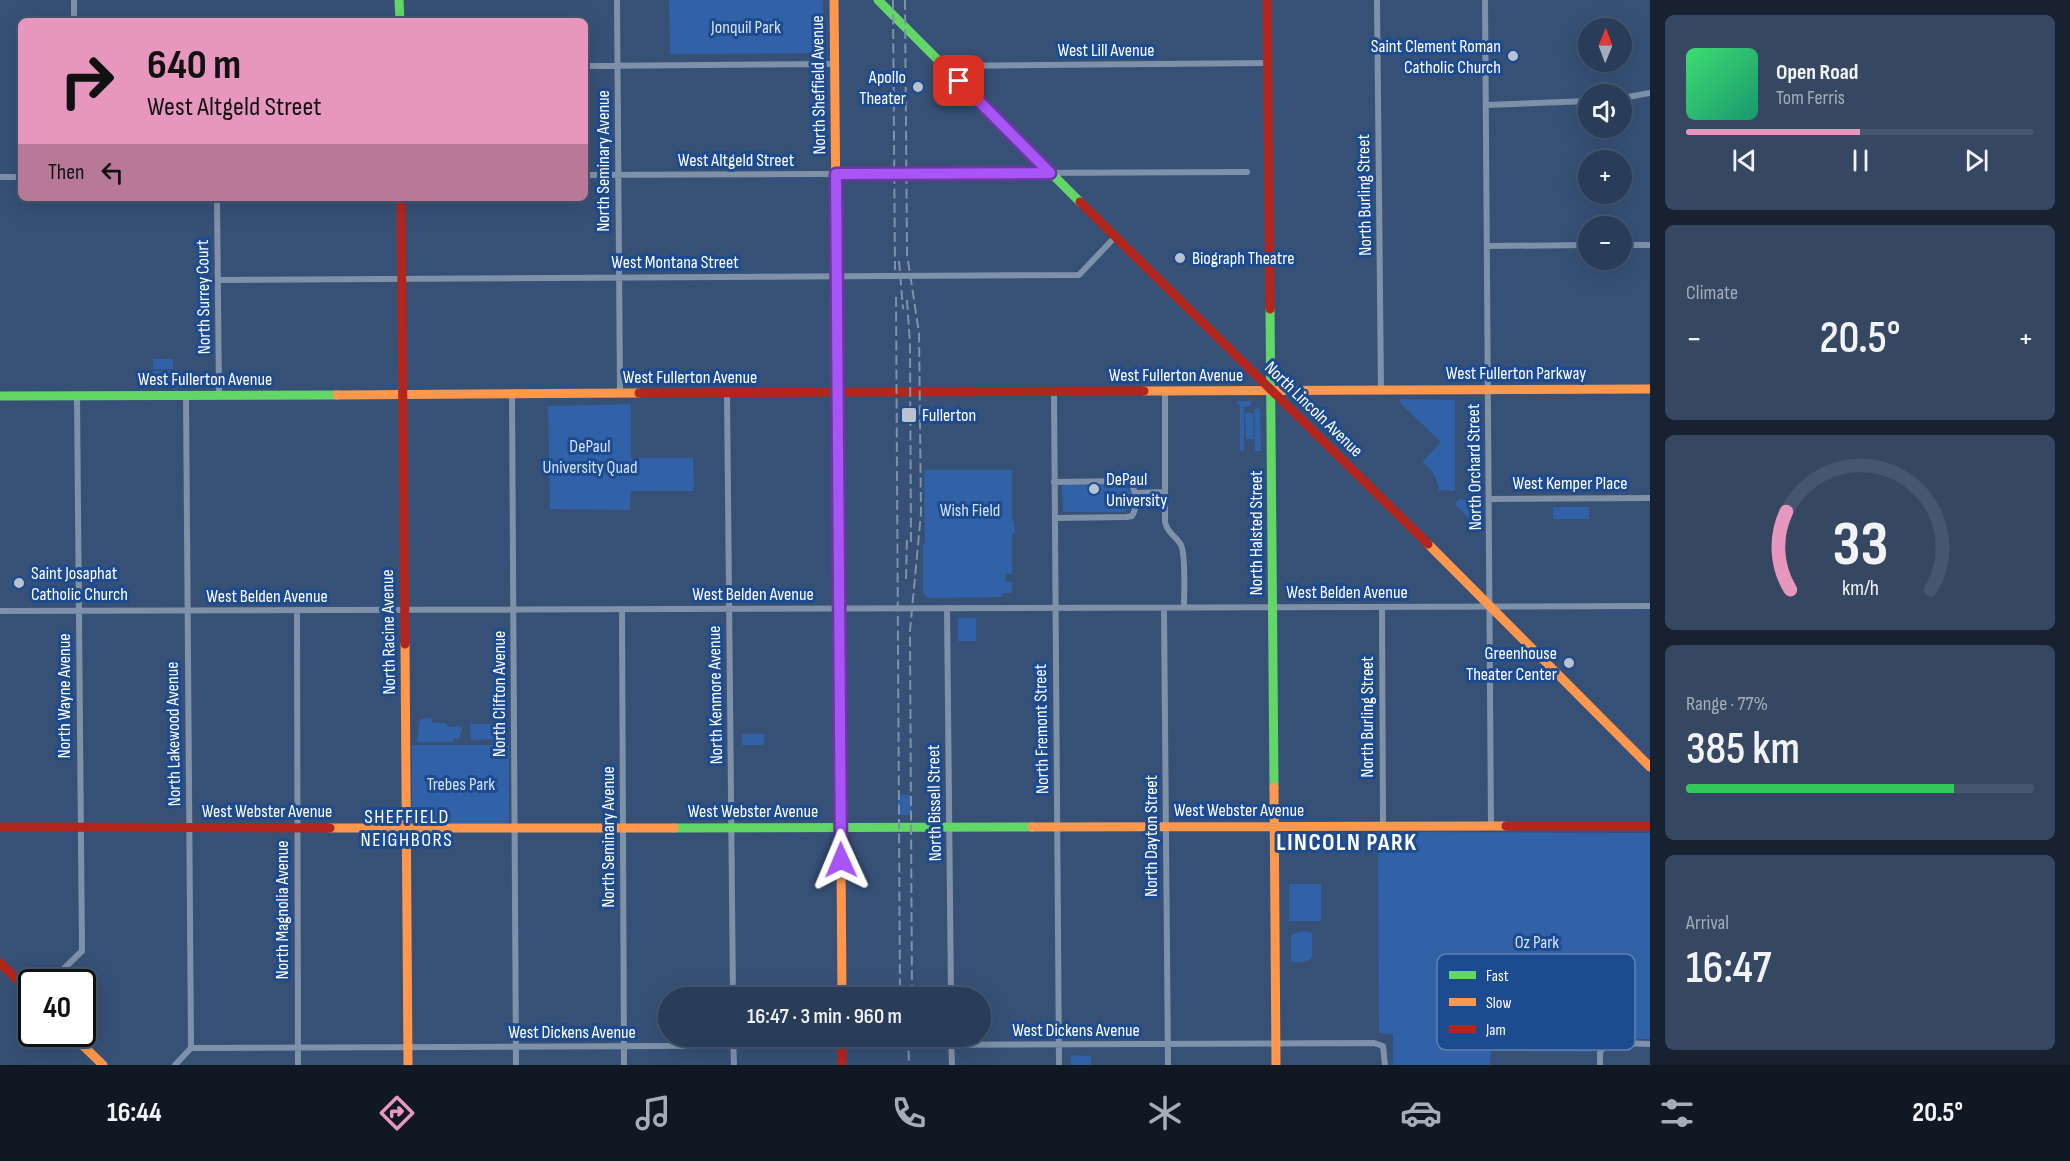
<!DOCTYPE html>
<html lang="en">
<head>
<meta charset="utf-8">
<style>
  body { margin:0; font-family:"Sofia Sans Condensed",sans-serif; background:#354761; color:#f1f3f6; height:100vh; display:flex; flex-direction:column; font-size:22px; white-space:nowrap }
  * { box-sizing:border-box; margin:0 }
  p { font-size:20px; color:#a5adba }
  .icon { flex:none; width:33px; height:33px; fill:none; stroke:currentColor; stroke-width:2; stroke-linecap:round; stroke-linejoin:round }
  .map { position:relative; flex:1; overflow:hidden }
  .sheet { display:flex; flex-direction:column; gap:15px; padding:15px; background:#172130; width:420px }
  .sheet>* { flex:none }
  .hud { position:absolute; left:18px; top:18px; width:570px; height:183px; border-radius:9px; box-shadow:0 6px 24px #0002,0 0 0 2px #45566e; background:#e797bd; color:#111; overflow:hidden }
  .needle { width:39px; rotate:1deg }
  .controls { position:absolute; left:1578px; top:18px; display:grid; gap:12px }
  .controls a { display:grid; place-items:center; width:54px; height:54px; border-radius:50%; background:#293c58; box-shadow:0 6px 24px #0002,0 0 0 2px #45566e; font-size:30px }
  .speed { position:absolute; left:18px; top:969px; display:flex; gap:12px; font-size:30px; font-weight:700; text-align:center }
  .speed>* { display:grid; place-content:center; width:78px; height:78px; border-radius:50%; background:#293c58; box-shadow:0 6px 24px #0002,0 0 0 2px #45566e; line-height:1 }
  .speed .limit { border:3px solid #111; border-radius:9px; background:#fff; color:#111 }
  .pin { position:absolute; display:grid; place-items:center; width:51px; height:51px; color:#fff; margin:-26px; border-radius:12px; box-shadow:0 3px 9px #0006 }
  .me { position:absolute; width:66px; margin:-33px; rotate:359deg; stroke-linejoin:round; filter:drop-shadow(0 0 4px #0008) }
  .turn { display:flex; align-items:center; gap:21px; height:126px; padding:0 30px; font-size:27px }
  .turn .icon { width:78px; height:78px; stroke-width:2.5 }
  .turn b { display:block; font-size:42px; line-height:51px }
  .then { display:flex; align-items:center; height:57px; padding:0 30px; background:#0003; gap:12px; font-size:22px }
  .big { font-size:45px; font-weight:600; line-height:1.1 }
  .sheet .widget { flex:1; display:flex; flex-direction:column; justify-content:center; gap:9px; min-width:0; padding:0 21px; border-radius:9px; background:#354761 }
  .sheet .dial { align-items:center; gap:0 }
  .dial svg { height:156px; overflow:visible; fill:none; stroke:#45566e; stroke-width:7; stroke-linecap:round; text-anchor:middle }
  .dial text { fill:#f1f3f6; stroke:none }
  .song { display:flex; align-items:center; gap:18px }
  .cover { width:72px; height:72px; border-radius:9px; background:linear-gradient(135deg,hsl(140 70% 55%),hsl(160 70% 35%)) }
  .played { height:6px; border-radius:3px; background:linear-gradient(90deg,#e797bd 50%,#45566e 50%) }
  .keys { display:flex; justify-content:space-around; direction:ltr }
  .heat { display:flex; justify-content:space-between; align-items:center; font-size:33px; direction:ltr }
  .charge { height:9px; border-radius:4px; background:linear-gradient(90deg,#34c759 77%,#45566e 0) }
  .trip { position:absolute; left:658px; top:987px; width:333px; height:60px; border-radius:30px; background:#293c58; box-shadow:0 6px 24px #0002,0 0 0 2px #45566e; font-weight:600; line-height:60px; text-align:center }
  .tab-bar { display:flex; height:96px; justify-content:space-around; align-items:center; background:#101823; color:#a5adba }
  .tab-bar .icon { width:42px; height:42px }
  .tab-bar .on { color:#e797bd }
  .tab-bar b { font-size:27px; color:#f1f3f6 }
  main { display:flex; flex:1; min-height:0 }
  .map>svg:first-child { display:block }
</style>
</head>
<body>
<main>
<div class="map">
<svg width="1650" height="1065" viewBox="0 0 1650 1065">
  <rect width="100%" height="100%" fill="#375076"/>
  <path fill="#3161a6" d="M669,0H823L824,53L670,54Z
    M153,359H173V369H153Z
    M153,371H173V381H153Z
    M1400,399L1455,400V491L1439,490C1437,478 1432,468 1422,462L1441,442L1400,403Z
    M1237,401H1252L1250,406L1244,407V451H1240V405H1237Z
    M631,404V458H693L694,491H631L630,510L550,509L548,406Z
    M1257,408L1260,409L1261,451H1255L1254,410Z
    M1245,413H1253L1254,439H1246Z
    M924,470H1012V520L1014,521L1015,534H1012V574H1005L1006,582H1012V593H1004L1001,597L928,598L923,593V544L925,543Z
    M1062,485H1124L1131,492V507L1124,512H1063Z
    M1253,494H1261V554H1254Z
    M1459,499L1475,500L1474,524L1455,504Z
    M1553,507H1589V519H1553Z
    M958,618H976V641H958Z
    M431,718L433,723H445L449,727L460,726L462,729L459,738L454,739L453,742H417L420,719Z
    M470,724H500V739L471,740Z
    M742,734H764V745H742Z
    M412,745H509V823H412Z
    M898,795H911V815H898Z
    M1378,832L1650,833V1039L1594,1040L1591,1052L1491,1051L1490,1065H1393V1034L1379,1033Z
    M1289,884H1321V921H1289Z
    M1302,931L1312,933V958C1305,963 1299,963 1291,961V935Z
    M1071,1055L1091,1056V1065H1071Z"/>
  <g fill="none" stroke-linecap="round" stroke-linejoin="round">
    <path stroke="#7e91a9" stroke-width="6" d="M74,0V21
      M617,0L620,394
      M1377,0L1381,390
      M1485,0L1491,826
      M585,66L834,64
      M944,66L1268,63
      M1622,98L1650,93
      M1486,105L1588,101
      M585,175L1247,172
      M0,177H21
      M217,198L219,395
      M1622,245H1650
      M1488,246L1588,245
      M218,280L1079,275L1115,237
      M1054,392L1059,1065
      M1165,392V522C1167,533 1176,536 1181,545C1186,555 1184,594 1184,608
      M727,393L733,998
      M512,394L516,1065
      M1054,482L1125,481L1131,483C1136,492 1138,507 1132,516L1127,517L1055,518
      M1135,493L1165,492
      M1489,499L1650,498
      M1135,505H1165
      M1382,607L1383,827
      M947,608L951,998
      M1164,608L1168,1065
      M622,609L624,1065
      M297,610L298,1065
      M0,611L1650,606
      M50,982L82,951L77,396
      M733,1036L734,1065
      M951,1036L952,1065
      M191,1048L1374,1043L1383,1046L1385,1065
      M175,1065L191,1048L186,395
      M1600,1065V1053L1604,1045L1615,1043L1650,1044"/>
    <path stroke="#63d668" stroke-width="9" d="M399,0L400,21
      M878,0L1080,202
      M1270,309L1274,787
      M837,321L839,574
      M0,396L337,395
      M674,828L1032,827"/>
    <path stroke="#ff974d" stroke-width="9" d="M834,0L837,321
      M1144,391L1650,389
      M337,395L639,393
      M1428,544L1650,767
      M839,574L842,998
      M405,644L408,1065
      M1274,787L1276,1065
      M1032,827L1506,826
      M330,828H674
      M71,1034L103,1065"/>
    <path stroke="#b3261e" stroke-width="9" d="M1267,0L1270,309
      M401,198L405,644
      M1080,202L1428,544
      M639,393L1144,391
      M1506,826H1650
      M0,827L330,828
      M0,963L32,994
      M842,1036V1065"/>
    <path stroke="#7f90a9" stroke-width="2" stroke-dasharray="10 4.5" stroke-linecap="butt" d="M893,0L895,270
      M905,0L907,254L919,333L921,513L910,631L912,998
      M899,261L903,309
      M896,297L900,998
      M907,300L910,344L911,546
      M906,579L907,537
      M908,1036L909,1065"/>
  </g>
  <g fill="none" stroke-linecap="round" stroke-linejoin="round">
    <defs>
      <path id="route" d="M841,860L836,174L1050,173L959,81"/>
    </defs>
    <use href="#route" stroke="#6d37a1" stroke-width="15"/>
    <use href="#route" stroke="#a855f7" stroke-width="10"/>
  </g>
  <g fill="#b9c2cf" stroke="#1d4b90" stroke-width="2">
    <circle cx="1513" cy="56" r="6"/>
    <circle cx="918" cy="87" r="6"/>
    <circle cx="1180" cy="258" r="6"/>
    <rect x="901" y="407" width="16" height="16" rx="3"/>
    <circle cx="1094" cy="489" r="6"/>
    <circle cx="19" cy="583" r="6"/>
    <circle cx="1569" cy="663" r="6"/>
  </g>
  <g text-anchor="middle" stroke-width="6" stroke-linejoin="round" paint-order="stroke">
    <g font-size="18" fill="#d2e2fa" stroke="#1d4b90">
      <text x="746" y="33">Jonquil Park</text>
      <text x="590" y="452">DePaul<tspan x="590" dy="21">University Quad</tspan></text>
      <text x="970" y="516">Wish Field</text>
      <text x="461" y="790">Trebes Park</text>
      <text x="1537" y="948">Oz Park</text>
    </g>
    <g font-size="18" fill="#fff" stroke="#1d4b90" text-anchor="start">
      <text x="1501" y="52" text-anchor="end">Saint Clement Roman<tspan x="1501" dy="21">Catholic Church</tspan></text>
      <text x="906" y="83" text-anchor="end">Apollo<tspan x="906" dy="21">Theater</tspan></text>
      <text x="1192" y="264">Biograph Theatre</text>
      <text x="922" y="421">Fullerton</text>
      <text x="1106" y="485">DePaul<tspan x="1106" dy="21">University</tspan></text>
      <text x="31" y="579">Saint Josaphat<tspan x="31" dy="21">Catholic Church</tspan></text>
      <text x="1557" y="659" text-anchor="end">Greenhouse<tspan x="1557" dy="21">Theater Center</tspan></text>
    </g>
    <g font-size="18" fill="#fff" stroke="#1d4b90">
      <text x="1106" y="56">West Lill Avenue</text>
      <text transform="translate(818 85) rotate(-91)" y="6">North Sheffield Avenue</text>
      <text x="736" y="166">West Altgeld Street</text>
      <text transform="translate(603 161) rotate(-90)" y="6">North Seminary Avenue</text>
      <text transform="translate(1364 195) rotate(-91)" y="6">North Burling Street</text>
      <text x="675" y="268">West Montana Street</text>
      <text transform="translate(203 297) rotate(-91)" y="6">North Surrey Court</text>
      <text x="1516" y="379">West Fullerton Parkway</text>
      <text x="1176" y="381">West Fullerton Avenue</text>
      <text x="690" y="383">West Fullerton Avenue</text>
      <text x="205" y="385">West Fullerton Avenue</text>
      <text transform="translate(1314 409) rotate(44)" y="6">North Lincoln Avenue</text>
      <text transform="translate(1474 467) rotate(-91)" y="6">North Orchard Street</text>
      <text x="1570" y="489">West Kemper Place</text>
      <text transform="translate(1256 533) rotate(-90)" y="6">North Halsted Street</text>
      <text x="1347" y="598">West Belden Avenue</text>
      <text x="753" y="600">West Belden Avenue</text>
      <text x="267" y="602">West Belden Avenue</text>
      <text transform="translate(388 632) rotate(-91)" y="6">North Racine Avenue</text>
      <text transform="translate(499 694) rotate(-90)" y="6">North Clifton Avenue</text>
      <text transform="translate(715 695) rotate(-91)" y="6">North Kenmore Avenue</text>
      <text transform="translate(64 696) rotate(-90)" y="6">North Wayne Avenue</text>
      <text transform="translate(1367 717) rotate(-90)" y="6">North Burling Street</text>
      <text transform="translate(1041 729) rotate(-91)" y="6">North Fremont Street</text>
      <text transform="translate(173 734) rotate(-91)" y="6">North Lakewood Avenue</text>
      <text transform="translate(934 803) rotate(-91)" y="6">North Bissell Street</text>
      <text x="1239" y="816">West Webster Avenue</text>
      <text x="267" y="817">West Webster Avenue</text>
      <text x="753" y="817">West Webster Avenue</text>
      <text transform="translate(1151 836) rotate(-90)" y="6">North Dayton Street</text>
      <text transform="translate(608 837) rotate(-90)" y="6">North Seminary Avenue</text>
      <text transform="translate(282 910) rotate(-90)" y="6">North Magnolia Avenue</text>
      <text x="1076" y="1036">West Dickens Avenue</text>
      <text x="572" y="1038">West Dickens Avenue</text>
    </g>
    <g font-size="20" letter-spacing="1.5" fill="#fff" stroke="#1d4b90">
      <text x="407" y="823">SHEFFIELD<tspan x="407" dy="23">NEIGHBORS</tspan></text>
    </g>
    <g font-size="24" font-weight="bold" letter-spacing="1.5" fill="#fff" stroke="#1d4b90">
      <text x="1347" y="850">LINCOLN PARK</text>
    </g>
  </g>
  <rect x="1437" y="954" width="198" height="96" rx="9" fill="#1d4b90" stroke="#6181b1" stroke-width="1.5"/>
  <rect x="1449" y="971" width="27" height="8" fill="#63d668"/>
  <rect x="1449" y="998" width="27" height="8" fill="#ff974d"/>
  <rect x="1449" y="1025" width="27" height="8" fill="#b3261e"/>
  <g font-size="16" fill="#fff">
    <text x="1486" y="981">Fast</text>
    <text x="1486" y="1008">Slow</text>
    <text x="1486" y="1035">Jam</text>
  </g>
</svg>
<div class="controls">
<a><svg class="needle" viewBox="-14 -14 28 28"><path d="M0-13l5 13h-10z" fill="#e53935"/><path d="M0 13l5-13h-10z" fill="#a5adba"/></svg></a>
<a><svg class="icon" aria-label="sound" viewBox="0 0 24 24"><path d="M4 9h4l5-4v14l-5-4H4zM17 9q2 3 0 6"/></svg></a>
<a>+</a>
<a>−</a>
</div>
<div class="speed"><div class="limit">40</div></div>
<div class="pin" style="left:959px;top:81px;background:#d93025"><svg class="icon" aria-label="arrive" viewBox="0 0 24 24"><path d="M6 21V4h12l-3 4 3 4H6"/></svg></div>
<svg class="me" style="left:841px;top:860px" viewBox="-20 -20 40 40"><path d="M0-17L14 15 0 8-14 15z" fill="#a855f7" stroke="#fff" stroke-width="4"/></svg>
<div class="trip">16:47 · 3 min · 960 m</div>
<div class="hud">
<div class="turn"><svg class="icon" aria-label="right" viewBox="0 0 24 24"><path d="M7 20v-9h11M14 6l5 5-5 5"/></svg><div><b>640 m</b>West Altgeld Street</div></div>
<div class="then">Then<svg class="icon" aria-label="left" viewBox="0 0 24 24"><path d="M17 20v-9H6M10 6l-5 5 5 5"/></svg></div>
</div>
</div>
<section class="sheet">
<div class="widget">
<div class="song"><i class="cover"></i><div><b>Open Road</b><p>Tom Ferris</p></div></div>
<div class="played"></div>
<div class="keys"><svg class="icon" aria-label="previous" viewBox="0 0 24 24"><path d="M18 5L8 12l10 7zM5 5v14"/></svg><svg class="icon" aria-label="pause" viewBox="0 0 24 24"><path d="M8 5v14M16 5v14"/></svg><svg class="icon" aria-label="next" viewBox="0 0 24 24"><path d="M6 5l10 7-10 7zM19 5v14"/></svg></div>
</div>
<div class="widget"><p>Climate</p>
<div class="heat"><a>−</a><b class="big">20.5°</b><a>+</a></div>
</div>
<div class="widget dial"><svg viewBox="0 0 100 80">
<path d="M14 69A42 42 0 1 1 86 69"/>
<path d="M14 69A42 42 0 0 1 12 29" stroke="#e797bd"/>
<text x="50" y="56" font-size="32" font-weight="700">33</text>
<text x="50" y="72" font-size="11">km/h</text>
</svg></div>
<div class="widget"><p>Range · 77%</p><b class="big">385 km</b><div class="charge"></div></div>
<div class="widget"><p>Arrival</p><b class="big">16:47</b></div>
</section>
</main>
<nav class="tab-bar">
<b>16:44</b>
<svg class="icon on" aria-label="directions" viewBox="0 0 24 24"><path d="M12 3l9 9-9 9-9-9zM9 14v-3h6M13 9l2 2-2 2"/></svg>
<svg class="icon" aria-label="music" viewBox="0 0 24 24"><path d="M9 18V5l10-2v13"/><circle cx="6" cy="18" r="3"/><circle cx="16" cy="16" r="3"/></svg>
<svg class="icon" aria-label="phone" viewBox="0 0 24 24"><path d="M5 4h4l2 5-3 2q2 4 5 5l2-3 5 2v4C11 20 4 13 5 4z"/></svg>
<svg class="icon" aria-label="climate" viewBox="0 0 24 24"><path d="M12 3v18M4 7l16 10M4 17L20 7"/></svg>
<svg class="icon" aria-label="car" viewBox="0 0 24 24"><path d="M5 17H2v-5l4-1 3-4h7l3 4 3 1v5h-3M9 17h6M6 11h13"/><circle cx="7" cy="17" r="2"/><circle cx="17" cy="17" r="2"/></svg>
<svg class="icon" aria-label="filters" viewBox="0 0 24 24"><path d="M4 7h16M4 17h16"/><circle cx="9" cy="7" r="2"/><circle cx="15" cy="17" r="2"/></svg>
<b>20.5°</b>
</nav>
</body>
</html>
